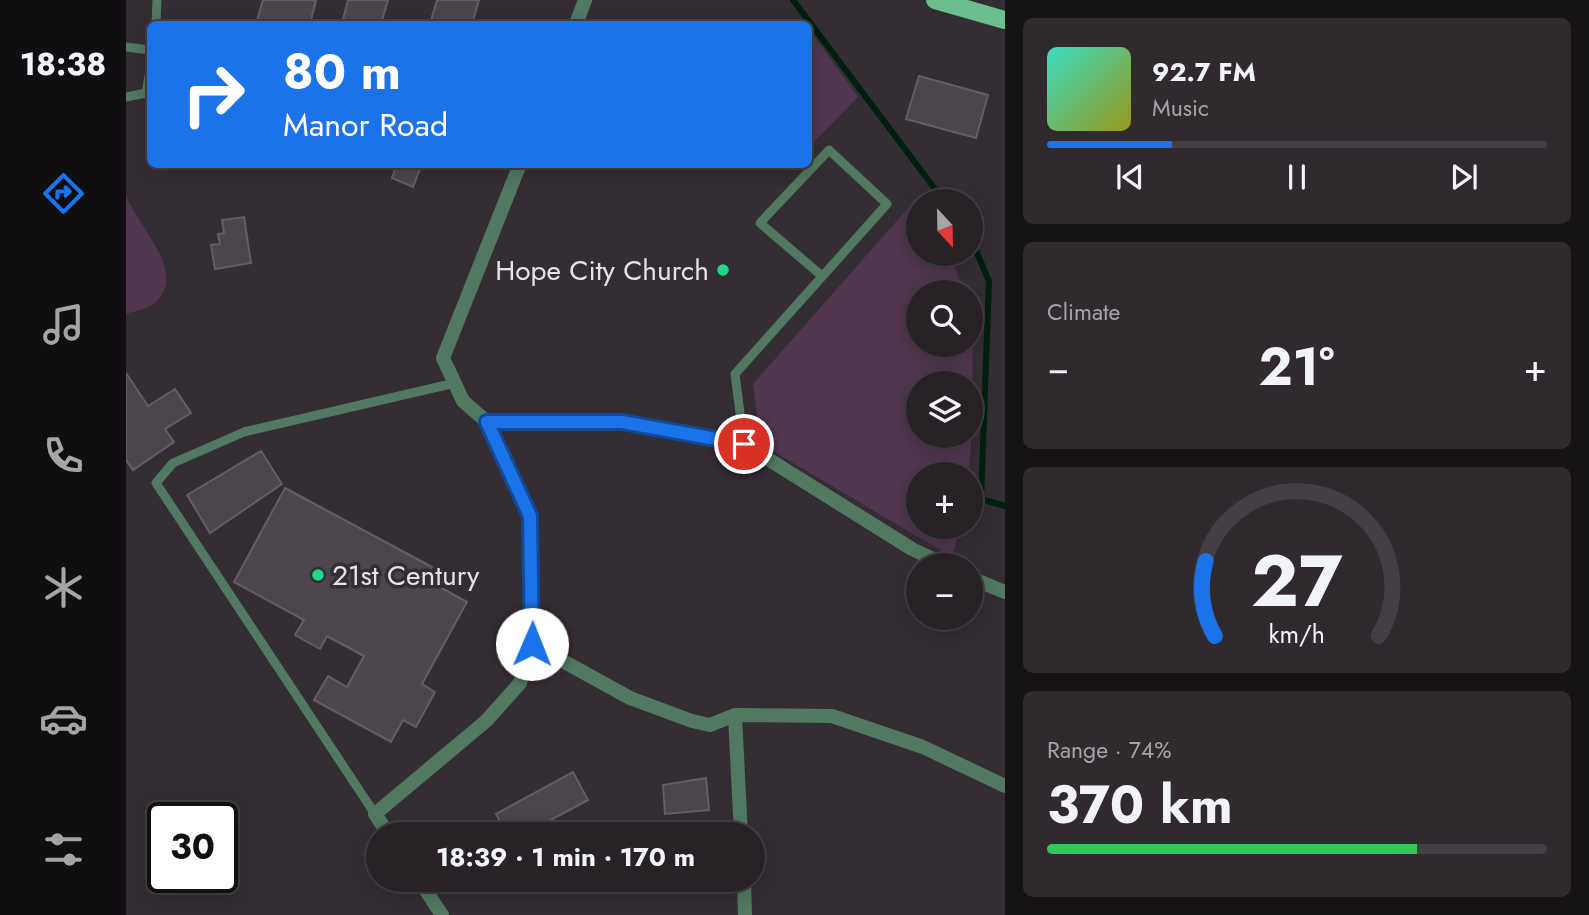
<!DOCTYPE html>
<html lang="en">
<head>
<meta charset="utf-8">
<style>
  body { margin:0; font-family:Jost,sans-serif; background:#302a2f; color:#f1f3f6; height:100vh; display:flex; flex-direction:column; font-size:26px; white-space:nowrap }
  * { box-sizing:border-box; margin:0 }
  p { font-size:23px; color:#a5a4a7 }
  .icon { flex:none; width:38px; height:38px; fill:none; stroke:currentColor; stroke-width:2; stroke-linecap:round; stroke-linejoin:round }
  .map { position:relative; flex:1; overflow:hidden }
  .details { display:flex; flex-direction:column; gap:18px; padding:18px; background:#161315; width:584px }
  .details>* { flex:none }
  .banner { position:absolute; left:21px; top:21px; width:665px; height:147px; border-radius:10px; box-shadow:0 4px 18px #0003,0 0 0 2px #443f44; background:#1a73e8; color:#fff; overflow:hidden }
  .needle { width:46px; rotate:158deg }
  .fabs { position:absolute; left:780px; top:189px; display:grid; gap:14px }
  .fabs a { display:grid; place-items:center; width:77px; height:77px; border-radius:50%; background:#282227; box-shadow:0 4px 18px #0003,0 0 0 2px #443f44; font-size:35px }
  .speed { position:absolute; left:21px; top:802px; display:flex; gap:14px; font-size:35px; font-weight:700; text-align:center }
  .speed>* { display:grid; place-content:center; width:91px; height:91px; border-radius:50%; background:#282227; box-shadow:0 4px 18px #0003,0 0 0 2px #443f44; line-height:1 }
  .speed .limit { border:4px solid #111; border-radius:10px; background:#fff; color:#111 }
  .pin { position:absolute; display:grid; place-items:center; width:60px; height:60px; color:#fff; margin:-30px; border:4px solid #fff; border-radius:50%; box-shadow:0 2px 7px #0007 }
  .me { position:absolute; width:77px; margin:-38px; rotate:1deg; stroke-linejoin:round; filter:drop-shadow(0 0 5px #0008) }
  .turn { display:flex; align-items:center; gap:24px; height:147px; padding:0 21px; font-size:32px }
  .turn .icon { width:91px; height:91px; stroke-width:2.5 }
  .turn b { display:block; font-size:49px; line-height:60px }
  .big { font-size:52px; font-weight:700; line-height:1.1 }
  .details .card { flex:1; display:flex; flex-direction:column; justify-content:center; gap:10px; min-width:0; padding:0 24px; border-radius:10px; background:#302a2f }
  .details .dial { align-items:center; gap:0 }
  .dial svg { height:182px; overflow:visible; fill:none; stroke:#443f44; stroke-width:7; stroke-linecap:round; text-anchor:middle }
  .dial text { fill:#f1f3f6; stroke:none }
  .song { display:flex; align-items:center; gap:21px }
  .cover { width:84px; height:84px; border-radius:10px; background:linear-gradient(135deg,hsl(170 70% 55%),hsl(60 70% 35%)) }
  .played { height:7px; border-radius:4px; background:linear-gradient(90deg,#1a73e8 25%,#443f44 25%) }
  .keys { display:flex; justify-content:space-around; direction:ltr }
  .heat { display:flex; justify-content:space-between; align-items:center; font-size:38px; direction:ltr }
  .charge { height:10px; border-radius:5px; background:linear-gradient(90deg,#34c759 74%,#443f44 0) }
  .trip { position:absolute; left:240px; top:822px; width:399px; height:70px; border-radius:35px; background:#282227; box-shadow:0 4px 18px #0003,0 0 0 2px #443f44; font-weight:700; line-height:70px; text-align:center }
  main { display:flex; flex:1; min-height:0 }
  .dock { display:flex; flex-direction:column; width:126px; justify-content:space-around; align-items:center; background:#100e10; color:#a5a4a7 }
  .dock .icon { width:49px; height:49px }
  .dock .selected { color:#1a73e8 }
  .dock b { font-size:32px; color:#f1f3f6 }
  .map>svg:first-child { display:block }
</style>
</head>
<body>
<main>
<nav class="dock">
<b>18:38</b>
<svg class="icon selected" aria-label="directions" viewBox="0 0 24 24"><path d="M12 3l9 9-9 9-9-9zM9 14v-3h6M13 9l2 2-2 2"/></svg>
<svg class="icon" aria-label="music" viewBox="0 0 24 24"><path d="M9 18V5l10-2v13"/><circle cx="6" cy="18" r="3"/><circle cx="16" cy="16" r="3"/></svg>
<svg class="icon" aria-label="phone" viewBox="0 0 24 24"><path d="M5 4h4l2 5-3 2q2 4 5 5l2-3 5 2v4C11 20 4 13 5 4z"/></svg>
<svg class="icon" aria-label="climate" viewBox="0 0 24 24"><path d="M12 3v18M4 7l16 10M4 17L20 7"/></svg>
<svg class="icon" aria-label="car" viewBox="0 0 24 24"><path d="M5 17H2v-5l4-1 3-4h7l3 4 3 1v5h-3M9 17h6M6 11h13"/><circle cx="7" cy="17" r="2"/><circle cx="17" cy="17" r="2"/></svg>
<svg class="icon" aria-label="filters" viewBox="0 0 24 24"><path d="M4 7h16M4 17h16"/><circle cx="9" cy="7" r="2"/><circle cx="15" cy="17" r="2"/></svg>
</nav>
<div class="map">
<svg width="879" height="915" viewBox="0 0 879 915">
  <rect width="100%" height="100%" fill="#352d34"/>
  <path fill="#50364e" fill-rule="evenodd" d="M688,36L732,97L683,147L682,42Z
    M0,195C11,226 62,272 30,302C24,308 9,311 0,314Z
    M791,198L793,254H823L839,292H793V345H845V332L847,343L845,446L842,474H793V527H834L826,557L635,444L627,384ZM793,383H845V436H793Z"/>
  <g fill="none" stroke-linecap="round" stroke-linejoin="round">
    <path stroke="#001f0e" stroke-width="6" d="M667,0L818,201
      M845,239L863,281L855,499L879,506"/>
  </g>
  <path fill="#4d454c" stroke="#655d64" stroke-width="2" d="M137,0H190L184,24H130Z
    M222,0H262L255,24H216Z
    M311,0H353L346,24H304Z
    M793,76L862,95L850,138L780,119Z
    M271,164H296L287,187L266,178Z
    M118,217L125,263L89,269L85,245L94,244L92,234L98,233L96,220Z
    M0,373L22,406L49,389L65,413L39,429L48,442L7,470L0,460Z
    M135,451L156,484L84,533L61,495Z
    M159,488L306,567L299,579L341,602L296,684L309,692L290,727L277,720L265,742L188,700L202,676L221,687L238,656L201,636L194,649L169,635L178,620L108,582Z
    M447,772L462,800L397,835H381L370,814Z
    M580,778L583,810L539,814L537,785Z"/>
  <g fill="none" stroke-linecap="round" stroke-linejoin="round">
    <path stroke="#517860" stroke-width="9" d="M30,24L31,0
      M0,47L24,50
      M0,97L20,93L24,70
      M618,444L609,374L761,204L703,150L634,223L696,276
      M249,814L30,483L47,463L118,432L329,383"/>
    <path stroke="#517860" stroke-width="14" d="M450,24L459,0
      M361,422H496L618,444L786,549L820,565
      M845,578L879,592
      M406,644L504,698L566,721L584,725L609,715L706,716L797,747L879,786
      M609,715L615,835
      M263,835L249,814L360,721L394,683L406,644L404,516L361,422L337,401L317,358L394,164
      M293,880L316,915
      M618,880L619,915"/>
    <path stroke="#6bbe8e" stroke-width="18" d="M809,0L879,20"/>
  </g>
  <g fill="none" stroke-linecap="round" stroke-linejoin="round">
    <defs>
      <path id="route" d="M406,644L404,516L361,422H496L618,444"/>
    </defs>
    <use href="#route" stroke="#114b97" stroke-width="18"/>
    <use href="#route" stroke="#1a73e8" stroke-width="12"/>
  </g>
  <g fill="#20d887" stroke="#352d34" stroke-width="2.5">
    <circle cx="597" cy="270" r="7"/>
    <circle cx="192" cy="575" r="7"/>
  </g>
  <g text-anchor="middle" stroke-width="7" stroke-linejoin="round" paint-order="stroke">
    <g font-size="28" fill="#e7e2e7" stroke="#352d34" text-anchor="end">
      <text x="583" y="280">Hope City Church</text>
      <text x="206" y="585" text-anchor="start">21st Century</text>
    </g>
  </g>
</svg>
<div class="fabs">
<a><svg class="needle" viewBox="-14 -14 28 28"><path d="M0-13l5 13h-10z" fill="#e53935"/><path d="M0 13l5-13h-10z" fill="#a5a4a7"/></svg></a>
<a><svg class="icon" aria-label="search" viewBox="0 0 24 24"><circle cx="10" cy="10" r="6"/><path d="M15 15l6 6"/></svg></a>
<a><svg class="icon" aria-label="layers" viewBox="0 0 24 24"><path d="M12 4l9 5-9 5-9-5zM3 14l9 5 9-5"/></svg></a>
<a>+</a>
<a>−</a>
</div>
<div class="speed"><div class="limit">30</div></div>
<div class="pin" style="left:618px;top:444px;background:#d93025"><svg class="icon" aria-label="arrive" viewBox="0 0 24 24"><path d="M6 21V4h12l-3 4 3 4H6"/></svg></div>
<svg class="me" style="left:406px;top:644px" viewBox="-20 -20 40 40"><circle r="19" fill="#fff"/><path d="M0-13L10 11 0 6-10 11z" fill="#1a73e8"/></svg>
<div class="trip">18:39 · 1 min · 170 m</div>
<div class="banner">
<div class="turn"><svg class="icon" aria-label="right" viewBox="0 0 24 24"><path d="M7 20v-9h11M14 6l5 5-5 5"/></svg><div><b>80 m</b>Manor Road</div></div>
</div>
</div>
<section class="details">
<div class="card">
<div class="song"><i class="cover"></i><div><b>92.7 FM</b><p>Music</p></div></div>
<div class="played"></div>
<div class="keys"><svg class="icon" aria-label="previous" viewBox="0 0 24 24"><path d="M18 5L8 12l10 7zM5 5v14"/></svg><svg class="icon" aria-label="pause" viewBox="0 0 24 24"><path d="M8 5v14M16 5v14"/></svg><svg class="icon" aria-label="next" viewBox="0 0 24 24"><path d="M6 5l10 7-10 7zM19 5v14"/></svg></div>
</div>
<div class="card"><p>Climate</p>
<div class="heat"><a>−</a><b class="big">21°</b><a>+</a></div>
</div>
<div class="card dial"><svg viewBox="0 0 100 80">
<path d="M14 69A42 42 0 1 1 86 69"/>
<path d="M14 69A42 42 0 0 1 10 36" stroke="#1a73e8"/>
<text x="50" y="56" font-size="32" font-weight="700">27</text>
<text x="50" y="72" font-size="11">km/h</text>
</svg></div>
<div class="card"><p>Range · 74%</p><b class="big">370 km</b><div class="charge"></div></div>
</section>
</main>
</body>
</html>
